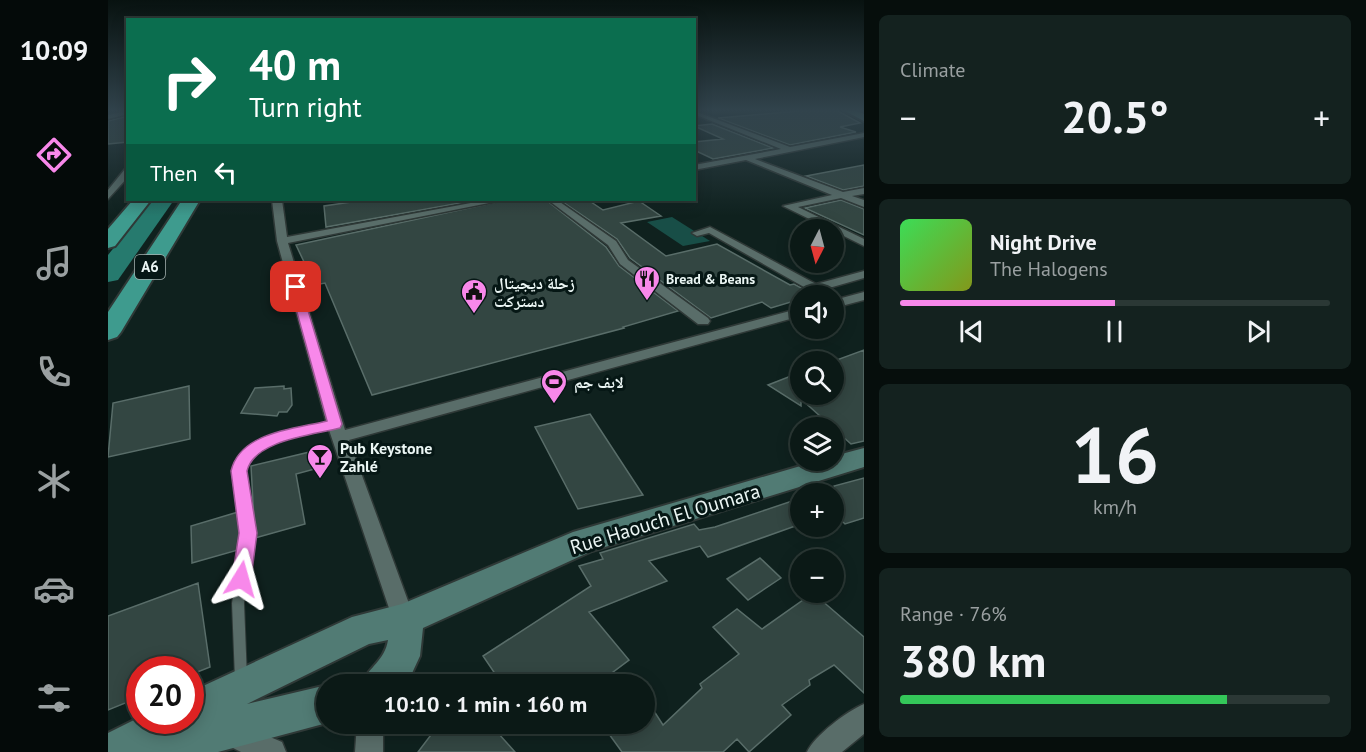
<!DOCTYPE html>
<html lang="en">
<head>
<meta charset="utf-8">
<style>
  body { margin:0; font-family:"PT Sans","Noto Naskh Arabic",sans-serif; background:#14221f; color:#f1f3f6; height:100vh; display:flex; flex-direction:column; font-size:22px; white-space:nowrap }
  * { box-sizing:border-box; margin:0 }
  p { font-size:20px; color:#9aa0a1 }
  .icon { flex:none; width:33px; height:33px; fill:none; stroke:currentColor; stroke-width:2; stroke-linecap:round; stroke-linejoin:round }
  .map { position:relative; flex:1; overflow:hidden }
  .panel { display:flex; flex-direction:column; gap:15px; padding:15px; background:#060e0c; width:502px }
  .panel>* { flex:none }
  .hud { position:absolute; left:18px; top:18px; width:570px; height:183px; border-radius:0px; box-shadow:0 3px 15px #0003,0 0 0 2px #2b3835; background:#0b6e4f; color:#fff; overflow:hidden }
  .needle { width:39px; rotate:186deg }
  .buttons { position:absolute; left:682px; top:219px; display:grid; gap:12px }
  .buttons a { display:grid; place-items:center; width:54px; height:54px; border-radius:50%; background:#0b1916; box-shadow:0 3px 15px #0003,0 0 0 2px #2b3835; font-size:30px }
  .speed { position:absolute; left:18px; top:656px; display:flex; gap:12px; font-size:30px; font-weight:700; text-align:center }
  .speed>* { display:grid; place-content:center; width:78px; height:78px; border-radius:50%; background:#0b1916; box-shadow:0 3px 15px #0003,0 0 0 2px #2b3835; line-height:1 }
  .speed .limit { border:9px solid #d22; background:#fff; color:#111 }
  .pin { position:absolute; display:grid; place-items:center; width:51px; height:51px; color:#fff; margin:-26px; border-radius:12px; box-shadow:0 3px 9px #0006 }
  .me { position:absolute; width:66px; margin:-33px; rotate:8deg; stroke-linejoin:round; filter:drop-shadow(0 0 4px #0008) }
  .turn { display:flex; align-items:center; gap:21px; height:126px; padding:0 24px; font-size:27px }
  .turn .icon { width:78px; height:78px; stroke-width:2.5 }
  .turn b { display:block; font-size:42px; line-height:51px }
  .then { display:flex; align-items:center; height:57px; padding:0 24px; background:#0003; gap:12px; font-size:22px }
  .big { font-size:45px; font-weight:700; line-height:1.1 }
  .panel .card { flex:1; display:flex; flex-direction:column; justify-content:center; gap:9px; min-width:0; padding:0 21px; border-radius:9px; background:#14221f }
  .panel .dial { align-items:center; gap:0 }
  .dial b { font-size:78px; line-height:1 }
  .song { display:flex; align-items:center; gap:18px }
  .cover { width:72px; height:72px; border-radius:9px; background:linear-gradient(135deg,hsl(130 70% 55%),hsl(70 70% 35%)) }
  .played { height:6px; border-radius:3px; background:linear-gradient(90deg,#f888ea 50%,#2b3835 50%) }
  .keys { display:flex; justify-content:space-around; direction:ltr }
  .heat { display:flex; justify-content:space-between; align-items:center; font-size:33px; direction:ltr }
  .charge { height:9px; border-radius:4px; background:linear-gradient(90deg,#34c759 76%,#2b3835 0) }
  .trip { position:absolute; left:208px; top:674px; width:339px; height:60px; border-radius:30px; background:#0b1916; box-shadow:0 3px 15px #0003,0 0 0 2px #2b3835; font-weight:700; line-height:60px; text-align:center }
  main { display:flex; flex:1; min-height:0 }
  .dock { display:flex; flex-direction:column; width:108px; justify-content:space-around; align-items:center; background:#040a09; color:#9aa0a1 }
  .dock .icon { width:42px; height:42px }
  .dock .current { color:#f888ea }
  .dock b { font-size:27px; color:#f1f3f6 }
  .map>svg:first-child { display:block }
</style>
</head>
<body>
<main>
<nav class="dock">
<b>10:09</b>
<svg class="icon current" aria-label="directions" viewBox="0 0 24 24"><path d="M12 3l9 9-9 9-9-9zM9 14v-3h6M13 9l2 2-2 2"/></svg>
<svg class="icon" aria-label="music" viewBox="0 0 24 24"><path d="M9 18V5l10-2v13"/><circle cx="6" cy="18" r="3"/><circle cx="16" cy="16" r="3"/></svg>
<svg class="icon" aria-label="phone" viewBox="0 0 24 24"><path d="M5 4h4l2 5-3 2q2 4 5 5l2-3 5 2v4C11 20 4 13 5 4z"/></svg>
<svg class="icon" aria-label="climate" viewBox="0 0 24 24"><path d="M12 3v18M4 7l16 10M4 17L20 7"/></svg>
<svg class="icon" aria-label="car" viewBox="0 0 24 24"><path d="M5 17H2v-5l4-1 3-4h7l3 4 3 1v5h-3M9 17h6M6 11h13"/><circle cx="7" cy="17" r="2"/><circle cx="17" cy="17" r="2"/></svg>
<svg class="icon" aria-label="filters" viewBox="0 0 24 24"><path d="M4 7h16M4 17h16"/><circle cx="9" cy="7" r="2"/><circle cx="15" cy="17" r="2"/></svg>
</nav>
<div class="map">
<svg width="756" height="752" viewBox="0 0 756 752">
  <rect width="100%" height="100%" fill="#0f211e"/>
  <path fill="#184e47" d="M564,217L602,241L575,246L539,222Z"/>
  <g fill="none" stroke-linecap="round" stroke-linejoin="round">
    <path fill="#267a6e" fill-rule="evenodd" d="M44,200H66L10,280L0,282V255Z"/>
  </g>
  <path fill="#334642" stroke="#596d69" stroke-width="1.5" d="M691,111H730L752,123L732,127L748,132L682,145L610,118Z
    M20,116V142L0,144V121Z
    M604,124L665,148L605,159L586,150V142L615,139L586,126Z
    M756,165V186L735,190L698,176Z
    M257,200H369L218,227L216,206Z
    M398,200H438L498,247L511,266L570,311L515,327L516,328L264,395L217,283L207,285L188,245Z
    M452,200H480L495,210L531,201L553,216L513,223L558,256L609,244L682,285L686,284L706,295L693,296V299L663,308L654,302L603,318L522,258L509,239Z
    M733,200L756,209V235L697,208Z
    M756,350V441L743,444L693,399V406L660,385L693,372V394H726V361Z
    M81,386L82,439L0,457L5,403Z
    M176,386V389L183,388L184,405L179,412H171L169,416L133,413L147,388Z
    M482,414L535,495L470,509L427,427Z
    M210,450L214,467L188,474L197,524L147,538L143,466Z
    M756,478V518L737,524L735,522L726,524V486Z
    M693,498V524L600,557L592,546L541,561L559,581L481,612L521,660L489,684H394L375,656L483,586L471,566L495,559L492,553L586,524L591,530L607,527Z
    M130,512L133,533L130,550L84,563L83,526Z
    M652,558L673,578L640,600L619,579Z
    M90,583L102,667L82,675V669H32V697L0,710V616Z
    M705,593L756,637V693L726,665L701,680L702,685L674,705L683,715L641,752L629,739L615,752H514L493,723H537V697L555,725L594,688L592,684L631,654L605,627L629,609L654,629Z
    M332,723H381L407,752H310Z"/>
  <g fill="none" stroke-linecap="round" stroke-linejoin="round">
    <defs>
      <path id="lane" d="M227,421L230,422L231,424L230,426C206,432 162,439 144,454C139,459 137,464 136,471L145,533L136,603L139,679L137,683L133,685L129,683L127,679L124,603L135,533L126,471L130,460L139,449L163,437Z"/>
      <path id="street" d="M20,111V114L0,119V115Z
        M586,111L682,147L756,133V137L647,159L735,192L756,188V194L744,196L756,200V207L733,198L690,207L756,239V246L675,206L724,195L638,160L586,170V165L673,149L586,114Z
        M17,169H20V177L0,199V190Z
        M164,200H174L179,237L379,200H396L180,243L237,430L693,308V316L241,440L307,620L304,628L296,631L288,628L285,620L219,424L169,241Z
        M440,200H449L508,241L520,260L600,318L602,321L600,324H590L512,264L500,245Z
        M602,227L708,284L756,271V278L707,292L703,291L601,233L589,236L584,233Z
        M756,292V300L726,308V300Z
        M756,704V734L734,752H699C706,736 739,711 756,704Z
        M126,722L174,742L178,752H133L117,744L113,735L117,726Z
        M249,723H275V752H247Z"/>
      <path id="secondary" d="M737,111H749L756,114V121Z
        M756,448V467L484,551L315,628L312,656L299,684H253C261,667 277,660 280,640L261,644L139,704L219,685V723L110,752H0V733L32,717V720H82V692L244,617L294,604L465,532L713,460H726V456Z"/>
      <path id="highway" d="M25,200H43L7,246L0,248V229Z
        M74,200H92L13,332L9,337L0,340V312Z"/>
    </defs>
    <use href="#lane" stroke="#2f3937" stroke-width="2"/>
    <use href="#street" stroke="#2f3937" stroke-width="3"/>
    <use href="#secondary" stroke="#2f3937" stroke-width="4"/>
    <use href="#highway" stroke="#2f3937" stroke-width="4"/>
    <use href="#lane" fill="#596d69" fill-rule="evenodd"/>
    <use href="#street" fill="#596d69" fill-rule="evenodd"/>
    <use href="#secondary" fill="#517b74" fill-rule="evenodd"/>
    <use href="#highway" fill="#3e9b8e" fill-rule="evenodd"/>
  </g>
  <linearGradient id="sky" x2="0" y2="1"><stop stop-color="#081210"/><stop offset="0.51" stop-color="#31434c"/><stop offset="1" stop-color="#31434c" stop-opacity="0"/></linearGradient>
  <rect width="756" height="216" fill="url(#sky)"/>
  <path fill="#f888ea" stroke="#a15898" stroke-width="1.5" d="M188,283L193,287L234,424L232,428C206,435 146,440 139,471L149,533L143,579L140,586L133,588L126,586L124,579L131,533L123,471C132,432 186,429 219,421L182,287Z"/>
  <defs>
    <symbol id="restaurant-pin" viewBox="-11 -11 22 30"><path d="M0 17L-7.5 6A9.5 9.5 0 1 1 7.5 6Z" fill="#f888ea" stroke="#061715"/><path d="M-5-6h1v4h1v-4h1v4h1v-4h1v5L-1.5 .5V6h-2V.5L-5-1ZM5-6V6H3V1.5H1.5Q1.5-4 5-6Z" fill="#111"/></symbol>
    <symbol id="civic-pin" viewBox="-11 -11 22 30"><path d="M0 17L-7.5 6A9.5 9.5 0 1 1 7.5 6Z" fill="#f888ea" stroke="#061715"/><path d="M-.6-6.5H3V-4.5H.6V-3L4-1V1h2V6H-6V1h2V-1L-.6-3ZM-1.2 2.5V6h2.4V2.5Z" fill="#111"/></symbol>
    <symbol id="stadium-pin" viewBox="-11 -11 22 30"><path d="M0 17L-7.5 6A9.5 9.5 0 1 1 7.5 6Z" fill="#f888ea" stroke="#061715"/><path d="M0-5a6.5 5 0 1 0 0 10a6.5 5 0 1 0 0-10ZM-3.5-1.8h7v3.6h-7Z" fill="#111"/></symbol>
    <symbol id="bar-pin" viewBox="-11 -11 22 30"><path d="M0 17L-7.5 6A9.5 9.5 0 1 1 7.5 6Z" fill="#f888ea" stroke="#061715"/><path d="M-6-5H6L.8 .8V4.5H3.5V6h-7V4.5H-.8V.8Z" fill="#111"/></symbol>
  </defs>
  <g fill-rule="evenodd">
    <use href="#restaurant-pin" x="524" y="264" width="30" height="40"/>
    <use href="#civic-pin" x="351" y="277" width="30" height="40"/>
    <use href="#stadium-pin" x="431" y="367" width="30" height="40"/>
    <use href="#bar-pin" x="197" y="442" width="30" height="40"/>
  </g>
  <g text-anchor="middle" stroke-width="6" stroke-linejoin="round" paint-order="stroke">
    <g font-size="14" font-weight="bold" fill="#ebf6f4" stroke="#061715" text-anchor="start">
      <text x="558" y="284">Bread &amp; Beans</text>
    </g>
    <rect fill="#061715" stroke="#a6b3b1" stroke-width="1.5" x="27" y="255" width="30" height="24" rx="4.5"/>
    <g font-size="15" font-weight="bold" fill="#ebf6f4">
      <text x="42" y="272">A6</text>
    </g>
    <g font-size="16" font-weight="bold" fill="#ebf6f4" stroke="#061715" text-anchor="start">
      <text x="386" y="289">زحلة ديجيتال<tspan x="386" dy="18">دستركت</tspan></text>
      <text x="466" y="388">لابف جم</text>
      <text x="232" y="454">Pub Keystone<tspan x="232" dy="18">Zahlé</tspan></text>
    </g>
    <g font-size="20" fill="#ebf6f4" stroke="#061715">
      <text transform="translate(557 519) rotate(-17)" y="7">Rue Haouch El Oumara</text>
    </g>
  </g>
</svg>
<div class="buttons">
<a><svg class="needle" viewBox="-14 -14 28 28"><path d="M0-13l5 13h-10z" fill="#e53935"/><path d="M0 13l5-13h-10z" fill="#9aa0a1"/></svg></a>
<a><svg class="icon" aria-label="sound" viewBox="0 0 24 24"><path d="M4 9h4l5-4v14l-5-4H4zM17 9q2 3 0 6"/></svg></a>
<a><svg class="icon" aria-label="search" viewBox="0 0 24 24"><circle cx="10" cy="10" r="6"/><path d="M15 15l6 6"/></svg></a>
<a><svg class="icon" aria-label="layers" viewBox="0 0 24 24"><path d="M12 4l9 5-9 5-9-5zM3 14l9 5 9-5"/></svg></a>
<a>+</a>
<a>−</a>
</div>
<div class="speed"><div class="limit">20</div></div>
<div class="pin" style="left:188px;top:287px;background:#d93025"><svg class="icon" aria-label="arrive" viewBox="0 0 24 24"><path d="M6 21V4h12l-3 4 3 4H6"/></svg></div>
<svg class="me" style="left:133px;top:579px" viewBox="-20 -20 40 40"><path d="M0-17L14 15 0 8-14 15z" fill="#f888ea" stroke="#fff" stroke-width="4"/></svg>
<div class="trip">10:10 · 1 min · 160 m</div>
<div class="hud">
<div class="turn"><svg class="icon" aria-label="right" viewBox="0 0 24 24"><path d="M7 20v-9h11M14 6l5 5-5 5"/></svg><div><b>40 m</b>Turn right</div></div>
<div class="then">Then<svg class="icon" aria-label="left" viewBox="0 0 24 24"><path d="M17 20v-9H6M10 6l-5 5 5 5"/></svg></div>
</div>
</div>
<section class="panel">
<div class="card"><p>Climate</p>
<div class="heat"><a>−</a><b class="big">20.5°</b><a>+</a></div>
</div>
<div class="card">
<div class="song"><i class="cover"></i><div><b>Night Drive</b><p>The Halogens</p></div></div>
<div class="played"></div>
<div class="keys"><svg class="icon" aria-label="previous" viewBox="0 0 24 24"><path d="M18 5L8 12l10 7zM5 5v14"/></svg><svg class="icon" aria-label="pause" viewBox="0 0 24 24"><path d="M8 5v14M16 5v14"/></svg><svg class="icon" aria-label="next" viewBox="0 0 24 24"><path d="M6 5l10 7-10 7zM19 5v14"/></svg></div>
</div>
<div class="card dial"><b>16</b><p>km/h</p></div>
<div class="card"><p>Range · 76%</p><b class="big">380 km</b><div class="charge"></div></div>
</section>
</main>
</body>
</html>
